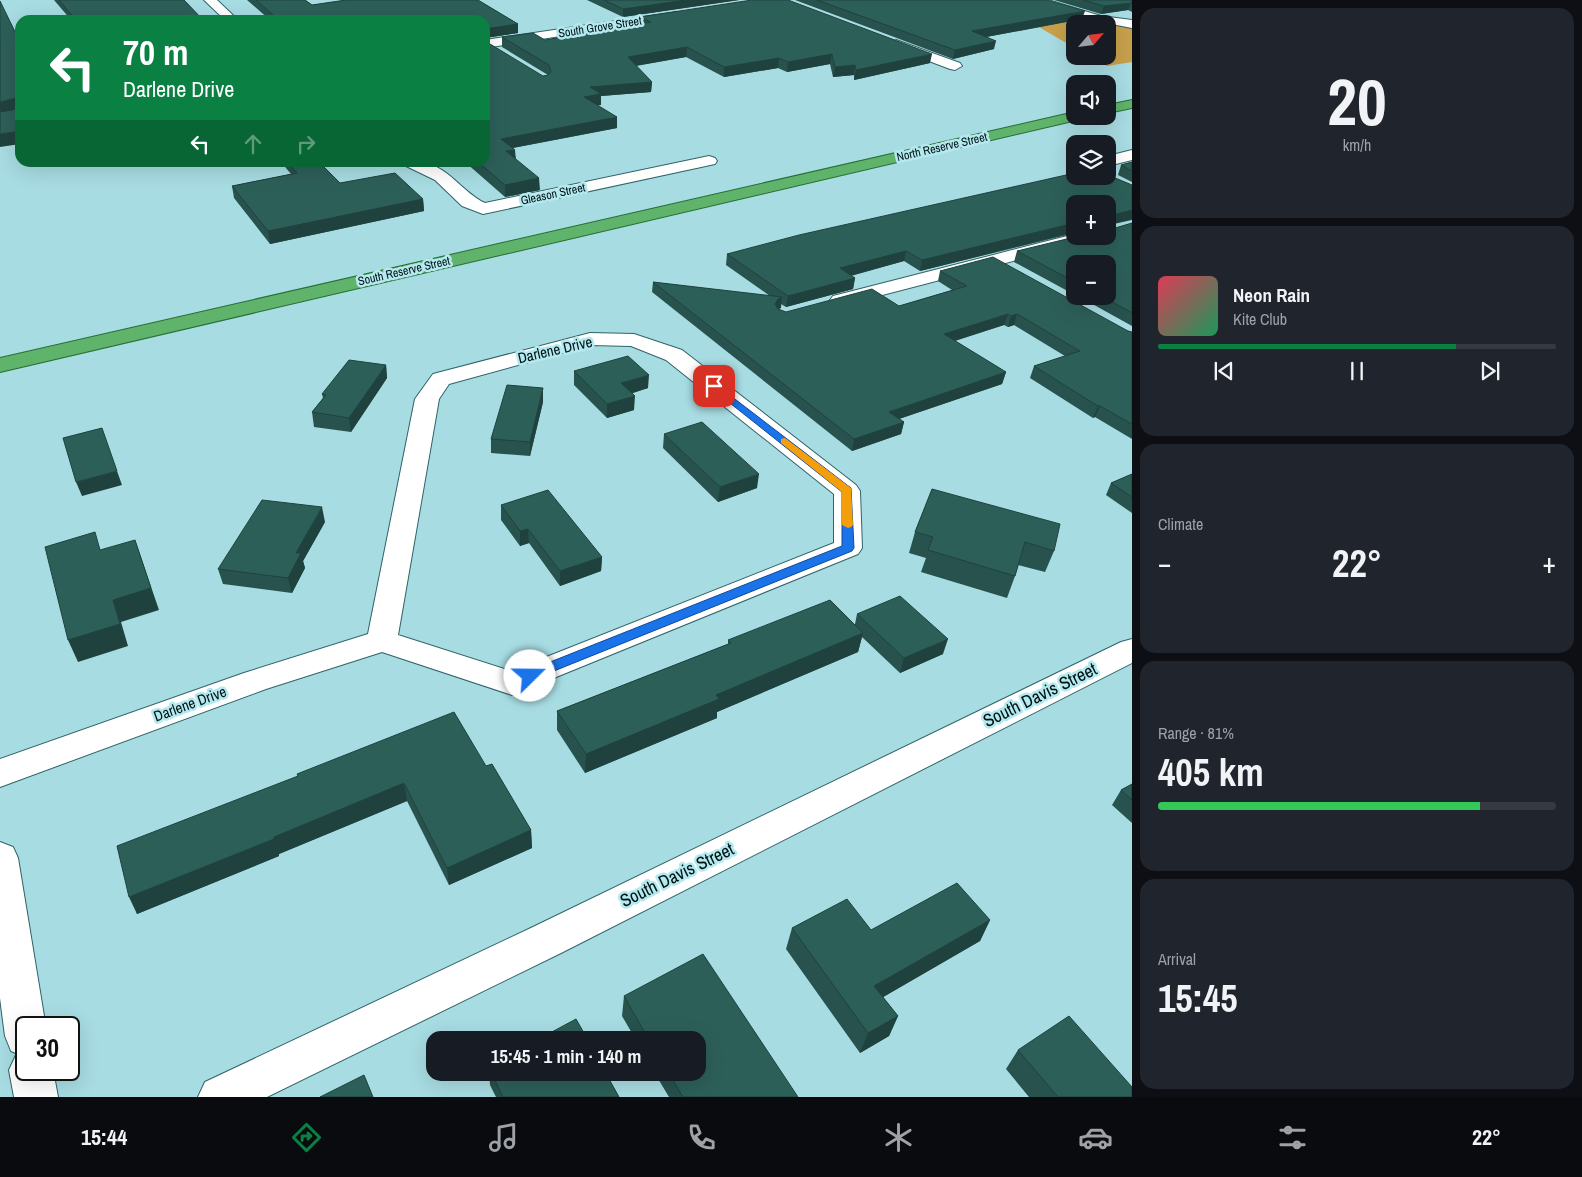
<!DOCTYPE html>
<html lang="en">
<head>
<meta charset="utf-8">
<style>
  body { margin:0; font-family:"Archivo Narrow",sans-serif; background:#20242c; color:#f1f3f6; height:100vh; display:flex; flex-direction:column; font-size:19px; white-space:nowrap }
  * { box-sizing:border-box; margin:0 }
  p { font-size:16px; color:#9ea1a6 }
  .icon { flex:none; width:28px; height:28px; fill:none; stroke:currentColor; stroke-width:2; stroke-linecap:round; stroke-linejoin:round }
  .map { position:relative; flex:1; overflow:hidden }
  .side { display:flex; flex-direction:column; gap:8px; padding:8px; background:#0d0f14; width:450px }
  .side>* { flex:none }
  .top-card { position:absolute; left:15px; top:15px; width:475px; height:152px; border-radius:15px; box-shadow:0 5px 20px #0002; background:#0b8043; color:#fff; overflow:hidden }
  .needle { width:32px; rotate:62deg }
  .controls { position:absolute; left:1066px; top:15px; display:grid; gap:10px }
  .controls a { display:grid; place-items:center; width:50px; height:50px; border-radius:10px; background:#171b24; box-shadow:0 5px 20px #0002; font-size:25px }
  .speed { position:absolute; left:15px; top:1016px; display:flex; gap:10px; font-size:25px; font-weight:700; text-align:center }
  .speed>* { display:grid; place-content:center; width:65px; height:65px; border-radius:50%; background:#171b24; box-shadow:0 5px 20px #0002; line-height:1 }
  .speed .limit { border:2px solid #111; border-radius:8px; background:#fff; color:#111 }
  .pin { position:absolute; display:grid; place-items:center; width:42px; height:42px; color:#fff; margin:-21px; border-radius:10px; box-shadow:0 2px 8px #0006 }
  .me { position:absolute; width:55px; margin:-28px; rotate:68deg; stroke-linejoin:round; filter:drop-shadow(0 0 4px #0008) }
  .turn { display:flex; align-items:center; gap:18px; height:105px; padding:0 25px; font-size:22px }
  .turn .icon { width:65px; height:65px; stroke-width:2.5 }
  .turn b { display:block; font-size:35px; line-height:42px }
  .lanes { display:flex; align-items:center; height:48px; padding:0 25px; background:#0003; justify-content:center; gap:25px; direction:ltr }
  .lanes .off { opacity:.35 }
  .big { font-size:38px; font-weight:800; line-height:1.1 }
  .side .widget { flex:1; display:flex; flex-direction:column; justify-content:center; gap:8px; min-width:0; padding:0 18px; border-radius:15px; background:#20242c }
  .side .dial { align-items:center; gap:0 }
  .dial b { font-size:65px; line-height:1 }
  .song { display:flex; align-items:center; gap:15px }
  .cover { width:60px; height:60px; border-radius:8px; background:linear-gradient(135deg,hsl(350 70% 55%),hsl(150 70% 35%)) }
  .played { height:5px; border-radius:2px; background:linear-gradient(90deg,#0b8043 75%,#363941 75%) }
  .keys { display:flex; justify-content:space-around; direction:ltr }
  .heat { display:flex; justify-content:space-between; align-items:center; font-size:28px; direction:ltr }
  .charge { height:8px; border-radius:4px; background:linear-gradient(90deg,#34c759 81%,#363941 0) }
  .trip { position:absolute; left:426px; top:1031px; width:280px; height:50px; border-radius:15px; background:#171b24; box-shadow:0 5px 20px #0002; font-weight:800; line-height:50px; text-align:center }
  .menu { display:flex; height:80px; justify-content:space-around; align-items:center; background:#090b0e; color:#9ea1a6 }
  .menu .icon { width:35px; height:35px }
  .menu .selected { color:#0b8043 }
  .menu b { font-size:22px; color:#f1f3f6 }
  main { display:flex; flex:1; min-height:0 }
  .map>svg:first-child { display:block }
</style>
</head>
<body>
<main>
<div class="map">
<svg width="1132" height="1097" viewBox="0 0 1132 1097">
  <rect width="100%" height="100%" fill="#a7dce2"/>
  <path fill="#c7a04b" d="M1018,15L1080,18L1132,26V62L1107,66L1090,56H1108V24H1075V48Z"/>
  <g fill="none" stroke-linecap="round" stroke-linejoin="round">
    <defs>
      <path id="minor" d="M204,0H217L238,20H225Z
        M1030,0H1048L1101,16L1132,20V28L1096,21L1032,2Z
        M677,12L683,15L681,17L485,48V40Z
        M896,40L960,63L962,66L955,70L950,69L892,47L890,44Z
        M1132,150V160L1108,166V156Z
        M709,156L715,158L717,161L715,164L483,214L462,206L435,180L404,165L402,162C409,162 416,162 422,162C448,166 463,193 485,203Z
        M1075,234V236H1097L1094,240L840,306L833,304L830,300L833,296Z
        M590,333L634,334L682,350L856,485L860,491L862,548L858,554L512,695L382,652L266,689L0,787V759L244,673L368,634L415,399L433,374ZM591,345L631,346L666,360L834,494V543L511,671L398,635L439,399L449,384Z
        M1132,639V663L561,953L267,1097H198L205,1082L533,927L1121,642Z"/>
      <path id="secondary" d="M0,842L13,847L18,858L46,1028H26V1070H53L58,1097H14L9,1070L16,1055L18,1054L11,1051L5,1036L0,998Z"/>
      <path id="trunk" d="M1132,100V108L1108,113V105Z
        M1075,112V116H1084L1077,120L0,372V358Z"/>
    </defs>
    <use href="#minor" stroke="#306368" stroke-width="2"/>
    <use href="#secondary" stroke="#306368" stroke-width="2"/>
    <use href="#trunk" stroke="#256e33" stroke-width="2"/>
    <use href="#minor" fill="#fff" fill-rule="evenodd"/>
    <use href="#secondary" fill="#fff" fill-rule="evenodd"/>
    <use href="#trunk" fill="#60b36a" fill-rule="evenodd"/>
  </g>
  <path fill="#27524d" d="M54,0H184L203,20H71Z
    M247,0H305L312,5L346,0H478L518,24V33L485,38V20H270Z
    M587,0H739L623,17Z
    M795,0H1047L1082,19L986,37L994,49L953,59Z
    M1054,0H1132V12L1128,10L1101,14Z
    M640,17L930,63L854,80V75L833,77L830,64L787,72L778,68L724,77L686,57L636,66L652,82L651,92L601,96V105H597L617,128L513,148L516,159L540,190L505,197L465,162H485L543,76L548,75L502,47V37L545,40L640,24Z
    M281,162H319L340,183L423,199L424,211L270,244L234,198L232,186L291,174Z
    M1132,162V182L1118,175L1121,165Z
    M1132,185V220L1109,225L1108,228L1112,229L1132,223V326L1078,296H1108L1075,264V295L1014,262L1017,251L1108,236V204H1075V233L920,271L904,261L851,276L855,278L853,289L786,307L781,304V308L778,309L786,312L899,306L952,290L938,281L940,271L1132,332V439L1095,417L1093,418L1030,378L1034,366L1065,356L1014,325L1008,327L1004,325L955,341L1006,372L1002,384L899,419L904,422L901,434L852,451L652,292L653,282L770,296L726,265L727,254Z
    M386,365L387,378L351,432L314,427L312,412L323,398L322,394Z
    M574,371L648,388L632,393L634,410L607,418L574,385Z
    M543,388V402L530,456L491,453V439Z
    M664,434L757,488L718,502L663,448Z
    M1132,474V513L1106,495L1111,483Z
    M932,489L1054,551L1045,572L1018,565L1015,576L1007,598L921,572L926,558L909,553L915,532Z
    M501,505L602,557L601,571L560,586L529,543L520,546L501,520Z
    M325,522L303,561L305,568L292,593L223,584L218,569Z
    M857,614L943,654L900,673L862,637L858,652L717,712V718L585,773L557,730V711L728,644V640L855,624Z
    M486,766L531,830L532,848L449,885L407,801L279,854V856L137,914L117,846Z
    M1132,784V823L1112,805L1121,790Z
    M990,920L980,941L883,997L898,1016L889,1036L860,1053L786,949L792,928L871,930Z
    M624,996L798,1097H669L654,1072H698V1040H636L622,1016Z
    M1018,1050L1132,1097H1029L1006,1069Z
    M489,1072H605L619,1097H496L490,1085Z"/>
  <path fill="#20423e" d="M687,0H739L623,17V9Z
    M1131,3L1128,10L1101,14L1104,6Z
    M1085,11L1082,19L970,40L972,31Z
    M518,24V33L485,38V29Z
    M996,41L994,49L953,59L955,50Z
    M687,47L686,57L628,67V57Z
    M832,54L830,64L787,72L788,62Z
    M932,54L930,63L854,80L856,70Z
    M779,58L778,68L724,77V67Z
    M855,65L854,75L833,77L835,67Z
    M652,82L651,92L601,96V105L584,108V97L590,87Z
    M16,98L20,110L0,115V102Z
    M617,117V128L502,150L501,139Z
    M20,131V144L0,147V134Z
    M515,150L516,161L506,151Z
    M539,178L540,190L505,197V185Z
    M423,199L424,211L270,244L268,231Z
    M1132,210V219L1109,225L1108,230V223L1110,216Z
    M1075,223V232L920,271L922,260Z
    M906,251L904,261L838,279L840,268Z
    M855,278L853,289L786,307L788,296Z
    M782,297L781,308L776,310L775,304L778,299Z
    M1008,314L1004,325L941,345L944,334Z
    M1017,314L1014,325L1008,327L1011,316Z
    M386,365L387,378L351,432L349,418Z
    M1006,372L1002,384L887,423L889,412Z
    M649,375L648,388L621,397V383Z
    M543,388V402L530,456V442Z
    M635,396L634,410L607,418V404Z
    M1098,406H1100L1095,417L1093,418Z
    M904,422L901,434L852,451L854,439Z
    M117,471L122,485L82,496L76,482Z
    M759,474L757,488L718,502L720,487Z
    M322,507L325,522L303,561L305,568L292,593L288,578L296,553Z
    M528,529L529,543L520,546V531Z
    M135,540L159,610L121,622L128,646L78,662L68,640L113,600Z
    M602,557L601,571L560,586V571Z
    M863,633L858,652L717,712V718L585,773L586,754L716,695Z
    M948,639L943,654L900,673L904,658Z
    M404,783L407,801L279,854V856L137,914L129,897Z
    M531,830L532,848L449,885L447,868Z
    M990,920L980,941L866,1007L874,986Z
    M898,1016L889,1036L860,1053L868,1033Z"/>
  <path fill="#2d5f59" stroke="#20423e" d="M59,0H184L203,20H76Z
    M256,0H305L312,5L346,0H478L518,24L485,29V20H279Z
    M604,0H687L623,9Z
    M752,0H788L932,54L856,70L855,65L835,67L832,54L788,62L779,58L724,67L687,47L628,57L652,82L590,87L601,94L584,97L617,117L501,139L515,150L506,151L539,178L505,185L478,162H485V41L543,76L548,75L551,71L549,65L502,37L533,33L545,40L651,22L640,17Z
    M817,0H1047L1085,11L972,31L996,41L955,50Z
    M1083,0H1132V3L1104,6Z
    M0,1L20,42V131L0,134V112L17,109L18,100L16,98L0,102Z
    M288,162H319L340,183L395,173L423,199L268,231L232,186L297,173Z
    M1132,162V171L1121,165Z
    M1075,173V176H1108V175L1132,185V210L1110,216V224H1108V204H1075V223L922,260L906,251L840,268L855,278L788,296L727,254L799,235Z
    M1132,223V313L1102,296H1108V264H1075V282L1017,251L1079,236H1108V228L1112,229Z
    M993,257L1128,331L1132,332V424L1100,406H1098L1034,366L1080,351L1017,314L1011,316L1008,314L944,334L1006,372L889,412L904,422L854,439L653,282L782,297L778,299L775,304L778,309L786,312L872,289L899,306L967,286L940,271Z
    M628,356L649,375L621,383L635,396L607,404L574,371Z
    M349,360L386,365L349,418L312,412L326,395L322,394Z
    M507,385L543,388L530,442L491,439Z
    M702,422L759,474L720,487L664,434Z
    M102,428L117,471L76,482L63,438Z
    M1132,474V497L1111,483Z
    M932,489L1060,524L1054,551L1025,542L1015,576L928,550L933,537L915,532Z
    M548,490L602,557L560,571L528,529L520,531L501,505Z
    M262,500L322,507L296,553H301L288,578L218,569Z
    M95,532L100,550L135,540L151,588L113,600L120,624L68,640L45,547Z
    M900,596L948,639L904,658L857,614Z
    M830,600L863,633L716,695L719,699L586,754L557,711L731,643L728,640Z
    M454,712L486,766L492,764L531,830L447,868L404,783L274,837V839L129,897L117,846L298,776L297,774Z
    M1132,784V800L1121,790Z
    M957,883L990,920L874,986L898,1016L868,1033L792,928L847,899L871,930Z
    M703,954L798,1097H683L668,1072H698V1040H649L624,996Z
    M1069,1016L1132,1087V1097H1058L1018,1050Z
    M576,1019L588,1040H537Z
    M491,1072H605L619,1097H503Z
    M364,1075L373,1097H320Z"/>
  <path fill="#1a73e8" stroke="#114b97" d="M714,383L851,488L854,548L852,551L534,679H525L523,676L525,672L842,546V492L711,388V384Z"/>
  <path fill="#f59e0b" d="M785,438L851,488L853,525L851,527L848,528L842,525V492L781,443V439Z"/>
  <g text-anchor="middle" stroke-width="5" stroke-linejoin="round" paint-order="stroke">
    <g font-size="12" fill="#001214" stroke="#b4e9ef">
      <text transform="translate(600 27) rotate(-9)" y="4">South Grove Street</text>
      <text transform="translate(942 147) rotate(-13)" y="4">North Reserve Street</text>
      <text transform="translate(553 194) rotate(-12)" y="4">Gleason Street</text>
      <text transform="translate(404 271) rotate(-13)" y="4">South Reserve Street</text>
    </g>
    <g font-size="15" fill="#001214" stroke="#b4e9ef">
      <text transform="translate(555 350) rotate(-13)" y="5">Darlene Drive</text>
      <text transform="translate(190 704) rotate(-20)" y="5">Darlene Drive</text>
    </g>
    <g font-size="18" fill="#001214" stroke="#b4e9ef">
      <text transform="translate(1040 695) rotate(-26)" y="6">South Davis Street</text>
      <text transform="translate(677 875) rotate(-26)" y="6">South Davis Street</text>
    </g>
  </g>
</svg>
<div class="controls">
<a><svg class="needle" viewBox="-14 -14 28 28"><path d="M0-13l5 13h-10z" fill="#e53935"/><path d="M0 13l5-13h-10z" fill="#9ea1a6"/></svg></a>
<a><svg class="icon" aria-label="sound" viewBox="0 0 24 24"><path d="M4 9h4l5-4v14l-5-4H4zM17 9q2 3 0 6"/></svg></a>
<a><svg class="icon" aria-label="layers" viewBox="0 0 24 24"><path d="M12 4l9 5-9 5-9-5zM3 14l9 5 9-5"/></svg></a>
<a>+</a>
<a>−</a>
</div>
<div class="speed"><div class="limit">30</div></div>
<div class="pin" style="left:714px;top:386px;background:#d93025"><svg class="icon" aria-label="arrive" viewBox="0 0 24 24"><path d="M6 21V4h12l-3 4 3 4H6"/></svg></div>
<svg class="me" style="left:530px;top:676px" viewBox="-20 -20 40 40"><circle r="19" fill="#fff"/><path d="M0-13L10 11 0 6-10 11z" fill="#1a73e8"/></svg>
<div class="trip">15:45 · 1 min · 140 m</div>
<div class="top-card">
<div class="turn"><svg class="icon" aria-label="left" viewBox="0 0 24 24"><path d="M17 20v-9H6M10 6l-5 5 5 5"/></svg><div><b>70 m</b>Darlene Drive</div></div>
<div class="lanes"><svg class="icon" aria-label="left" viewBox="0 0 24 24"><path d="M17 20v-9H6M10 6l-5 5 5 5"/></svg><svg class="icon off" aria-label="ahead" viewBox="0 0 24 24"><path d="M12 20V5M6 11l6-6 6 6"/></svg><svg class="icon off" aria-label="right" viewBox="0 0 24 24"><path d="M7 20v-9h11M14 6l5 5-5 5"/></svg></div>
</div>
</div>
<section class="side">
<div class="widget dial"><b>20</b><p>km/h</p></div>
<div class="widget">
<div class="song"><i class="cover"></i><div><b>Neon Rain</b><p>Kite Club</p></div></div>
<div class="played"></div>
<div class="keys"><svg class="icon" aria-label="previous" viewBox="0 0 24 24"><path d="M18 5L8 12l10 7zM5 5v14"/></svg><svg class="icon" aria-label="pause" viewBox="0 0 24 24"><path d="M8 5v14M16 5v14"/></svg><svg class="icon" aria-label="next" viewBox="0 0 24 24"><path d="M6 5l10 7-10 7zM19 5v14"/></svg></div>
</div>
<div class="widget"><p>Climate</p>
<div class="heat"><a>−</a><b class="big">22°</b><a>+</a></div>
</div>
<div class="widget"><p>Range · 81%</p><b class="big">405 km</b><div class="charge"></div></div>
<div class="widget"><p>Arrival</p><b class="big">15:45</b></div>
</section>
</main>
<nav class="menu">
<b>15:44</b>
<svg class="icon selected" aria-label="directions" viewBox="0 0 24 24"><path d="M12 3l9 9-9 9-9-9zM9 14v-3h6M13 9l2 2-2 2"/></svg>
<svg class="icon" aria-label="music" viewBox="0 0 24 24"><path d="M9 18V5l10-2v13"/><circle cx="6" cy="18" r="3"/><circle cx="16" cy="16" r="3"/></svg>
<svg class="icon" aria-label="phone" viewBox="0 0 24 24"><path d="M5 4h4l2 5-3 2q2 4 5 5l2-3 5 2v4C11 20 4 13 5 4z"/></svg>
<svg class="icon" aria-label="climate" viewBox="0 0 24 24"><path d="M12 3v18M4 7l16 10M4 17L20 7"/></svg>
<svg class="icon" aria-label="car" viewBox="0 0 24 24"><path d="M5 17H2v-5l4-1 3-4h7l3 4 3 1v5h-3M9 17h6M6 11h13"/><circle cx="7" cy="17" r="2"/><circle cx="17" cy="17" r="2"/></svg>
<svg class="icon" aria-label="filters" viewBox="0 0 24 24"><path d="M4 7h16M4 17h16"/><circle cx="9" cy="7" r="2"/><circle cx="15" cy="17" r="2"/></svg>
<b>22°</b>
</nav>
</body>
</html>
